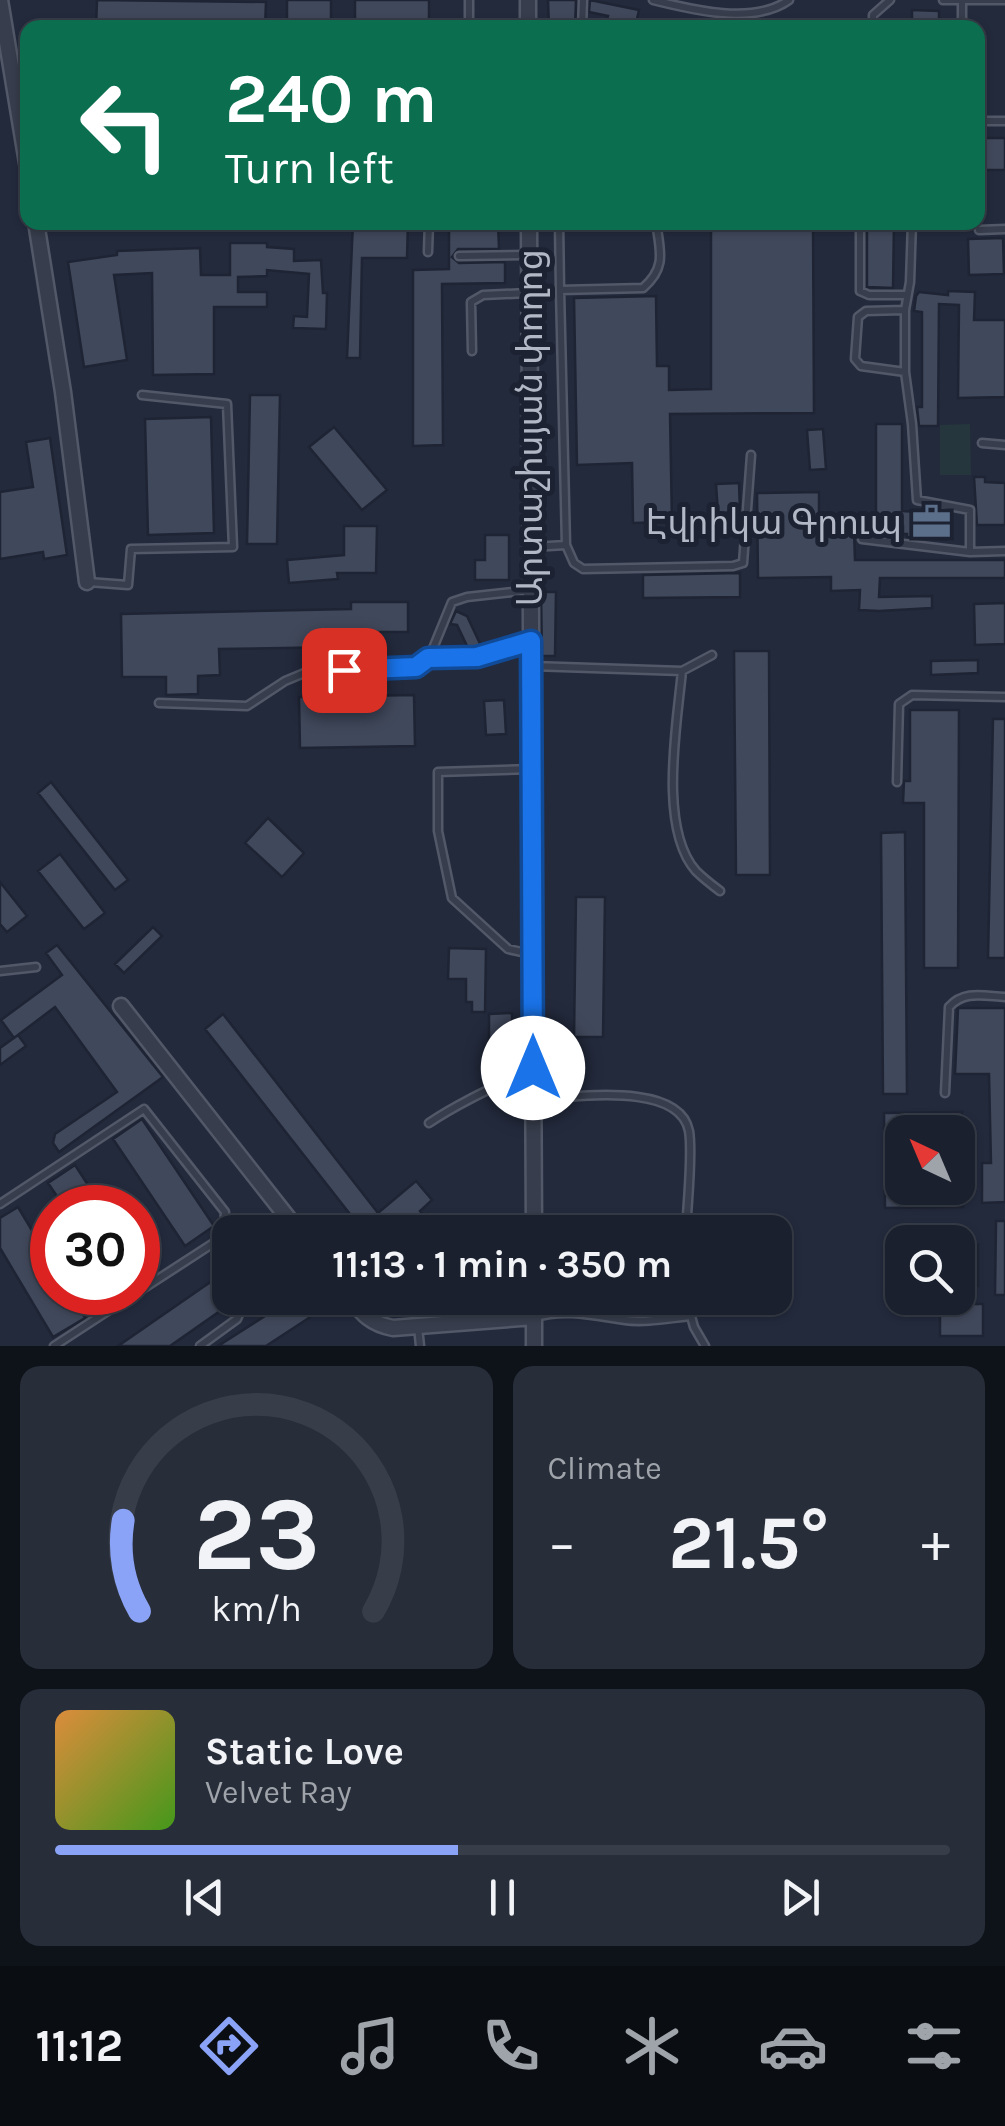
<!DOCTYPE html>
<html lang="en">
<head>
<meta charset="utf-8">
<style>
  body { margin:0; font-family:Karla,"Noto Sans Armenian",sans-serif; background:#272d39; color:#f1f3f6; height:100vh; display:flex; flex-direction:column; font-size:38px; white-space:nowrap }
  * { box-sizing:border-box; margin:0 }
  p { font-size:32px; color:#9fa3aa }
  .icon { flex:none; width:55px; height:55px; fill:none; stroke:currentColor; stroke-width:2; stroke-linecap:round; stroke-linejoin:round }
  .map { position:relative; height:1346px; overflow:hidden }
  .panel { display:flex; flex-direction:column; gap:20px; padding:20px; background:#0e1219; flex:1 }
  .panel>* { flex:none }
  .banner { position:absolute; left:20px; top:20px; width:965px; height:210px; border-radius:20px; box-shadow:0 2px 8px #0004,0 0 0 2px #383e49; background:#0b6e4f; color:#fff; overflow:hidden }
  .needle { width:65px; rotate:316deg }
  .controls { position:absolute; left:885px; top:1115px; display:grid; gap:20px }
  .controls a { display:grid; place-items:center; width:90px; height:90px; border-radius:20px; background:#1a202d; box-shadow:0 2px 8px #0004,0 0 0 2px #383e49; font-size:50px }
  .speed { position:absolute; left:30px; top:1185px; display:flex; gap:20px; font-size:50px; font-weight:700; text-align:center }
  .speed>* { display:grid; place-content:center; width:130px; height:130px; border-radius:50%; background:#1a202d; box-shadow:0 2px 8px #0004,0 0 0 2px #383e49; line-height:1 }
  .speed .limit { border:15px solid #d22; background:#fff; color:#111 }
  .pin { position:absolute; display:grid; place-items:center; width:85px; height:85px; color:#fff; margin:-42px; border-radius:20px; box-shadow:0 5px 15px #0006 }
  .me { position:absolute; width:110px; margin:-55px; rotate:0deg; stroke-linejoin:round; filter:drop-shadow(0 0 8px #0008) }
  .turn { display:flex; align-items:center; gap:35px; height:210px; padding:0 40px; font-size:45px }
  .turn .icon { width:130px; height:130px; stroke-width:2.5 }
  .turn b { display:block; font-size:70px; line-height:85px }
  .big { font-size:75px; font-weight:700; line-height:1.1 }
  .panel .tile { flex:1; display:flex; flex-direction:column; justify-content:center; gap:15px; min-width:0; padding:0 35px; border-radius:20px; background:#272d39 }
  .panel .dial { align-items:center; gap:0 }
  .dial svg { height:260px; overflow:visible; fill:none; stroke:#383e49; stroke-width:7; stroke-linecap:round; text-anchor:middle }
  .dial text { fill:#f1f3f6; stroke:none }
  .song { display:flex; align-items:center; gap:30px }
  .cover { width:120px; height:120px; border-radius:15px; background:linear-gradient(135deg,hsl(30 70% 55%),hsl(100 70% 35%)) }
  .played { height:10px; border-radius:5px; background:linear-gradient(90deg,#8aa3f6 45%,#383e49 45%) }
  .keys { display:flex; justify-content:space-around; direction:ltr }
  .heat { display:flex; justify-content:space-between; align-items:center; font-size:55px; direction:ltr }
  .panel .tiles { flex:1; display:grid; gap:20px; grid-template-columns:1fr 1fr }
  .tile:last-child { grid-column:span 2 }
  .trip { position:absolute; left:212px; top:1215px; width:580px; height:100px; border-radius:20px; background:#1a202d; box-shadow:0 2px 8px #0004,0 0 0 2px #383e49; font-weight:700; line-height:100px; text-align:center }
  .menu { display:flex; height:160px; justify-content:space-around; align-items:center; background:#0a0d12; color:#9fa3aa }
  .menu .icon { width:70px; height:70px }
  .menu .on { color:#8aa3f6 }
  .menu b { font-size:45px; color:#f1f3f6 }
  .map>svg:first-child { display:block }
</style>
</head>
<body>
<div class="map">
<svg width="1005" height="1346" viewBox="0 0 1005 1346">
  <rect width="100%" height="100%" fill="#232a3c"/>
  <path fill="#25373d" d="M970,424L971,475H940V425Z"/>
  <path fill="#40485b" stroke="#1e2433" stroke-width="2.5" d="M97,0L266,2L265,28H96Z
    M287,0H331V28H287Z
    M355,0H429V28H355Z
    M548,0H576L575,28H549Z
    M590,0L639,10L635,28L606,24L608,16L589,12Z
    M912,10L939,11V28H912Z
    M978,138H1005V170H978Z
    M353,222H408L407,258H362L360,358H347Z
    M449,222H498L499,249H458L452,257L459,263L505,262V283L442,284L443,445L413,446V270L449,269Z
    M711,222H813L814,413L670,414L672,522L633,523L632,463L577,465L574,298L656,296L657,366H669V390L711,389Z
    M867,222H894L893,288L867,287Z
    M1003,238L1004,274L969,275L968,239Z
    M230,243H267V247L294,249V261L321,260L323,293H327L326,329L293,328L294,316L307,317L309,274L267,270V276L238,277V292H267V307H214V374L153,375L152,273L114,275L127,360L84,367L68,262L117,255V251L200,248L201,275H230Z
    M948,291L975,292L974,320H1005V397L958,398L959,305L939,304L938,426H919L917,407H922V312L914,311L916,296L919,292L948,295Z
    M250,395H280L277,544H247Z
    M211,417L214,533L148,535L145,419Z
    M876,424H902V511L946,513V540L907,537V534H903V526H876Z
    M334,427L387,490L362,510L309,447Z
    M823,429L826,469L810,470L807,430Z
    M50,438L67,555L44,559L43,552L0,559V492L33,487L26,442Z
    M974,477H985V482L1005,483V525H977Z
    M739,483L740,512L718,513L716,484Z
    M819,492V522L850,521L851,531H854L855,560H1005V578H880L879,597L932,596V608L879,611L859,610L860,590L831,591V577L758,578L757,493Z
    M344,526H377L376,573H337L338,579L289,583L287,560L344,555Z
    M485,535H509V580H475V560H485Z
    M740,573V597L643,598V575Z
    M541,592H556L555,656H542Z
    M351,602H408V632H343V647L219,649L220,675L198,676V694L166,695V677H122L121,614L351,609Z
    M1005,603V644L975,645L974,604Z
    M456,611L467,616L482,648L469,650L457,625L450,624Z
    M734,651H769L770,875H736Z
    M978,660V673L931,675V661Z
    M414,695L415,746L300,748L299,697Z
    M504,700L506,734L486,735L484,701Z
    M910,710H959L958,968H924V803H903L904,781H910Z
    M993,719H1005V958H988Z
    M51,782L128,880L115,890L38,793Z
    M268,818L304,853L282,877L245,843Z
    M905,832L907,1094H883L881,833Z
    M60,854L105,913L84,929L38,871Z
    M0,882L27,916L7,932L0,924Z
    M576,897H605L603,1037H574Z
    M153,927L162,936L124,973L115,964Z
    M57,945L163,1077L59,1152L53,1143L55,1134L117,1092L55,1007L14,1038L1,1020L62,975L46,953Z
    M449,948L486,949L485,1012H472V1002H466V979H448Z
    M958,1008H1005V1202L982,1203V1163H991L989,1074H955Z
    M512,1013L513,1059H489V1014Z
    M223,1014L378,1213L416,1181L432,1200L420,1211L438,1232H397L386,1219L364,1232L205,1029Z
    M18,1035L26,1046L0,1065V1048Z
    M962,1112V1132H902V1188H963V1207L885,1208L884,1113Z
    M142,1119L214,1226L185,1246L113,1139Z
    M75,1165L103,1208H65L48,1183Z
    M18,1207L52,1264V1292H70L85,1318L53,1337L0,1248V1218Z
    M996,1221H1005V1295H995Z
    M958,1244L978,1245V1286H958Z
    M222,1274L230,1286V1304L170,1346H118Z
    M293,1298H309L318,1312L266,1346H218Z
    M940,1304H983V1336H940Z"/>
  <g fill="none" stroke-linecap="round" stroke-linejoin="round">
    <defs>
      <path id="lane" d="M469,0V28
        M653,0C693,10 754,25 789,0
        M943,0H1005
        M582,28L583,0
        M873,28V15L890,0
        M962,28V0
        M978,121H1005
        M559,222L560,290
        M656,222C660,251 667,267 643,288L560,290L566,545L574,563L583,569L733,566L743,563L751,455
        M860,222V291L869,295H907
        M912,222L910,282L905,310V372L912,424L917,500L970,510V552
        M979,230L1005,229
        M428,252L429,222
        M459,256L528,255
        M904,310L866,311L858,317L855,359L861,366L905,372
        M472,351L471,302L483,295L528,293
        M982,443L1005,445
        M862,539L970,552L1005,551
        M532,547L566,545
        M88,582L128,585L131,549L233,547L227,404L142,395
        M429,658L477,657L530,642
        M532,666L682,671L712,655
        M682,671C677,724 658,828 696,871C703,878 712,885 720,891
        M159,703L247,706L285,681L309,671L416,667L429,658L452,602L467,597L531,590
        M897,782L899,704L912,695L1005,697
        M531,954L508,949L452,898L438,831V772L532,769
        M0,971L36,967
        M945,1093L949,1007C964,990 984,996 1005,997
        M533,1099C572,1098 679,1080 689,1131C693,1154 687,1207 686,1232
        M429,1123C462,1101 497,1086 532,1069
        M0,1204L144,1109L225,1212L224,1226L215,1242L138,1292
        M215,1242L230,1262
        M686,1298L694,1327L705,1346
        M536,1317C565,1308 596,1316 625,1320C645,1323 670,1318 691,1316
        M418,1327L420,1346
        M54,1346L137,1292
        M200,1346L237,1319L246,1298"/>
      <path id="street" d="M0,0L28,169
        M528,0V28
        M36,222L63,392L87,582
        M529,222L534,1232
        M121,1006L299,1232
        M350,1298C363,1314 371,1324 393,1328L534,1317
        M534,1298V1346"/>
    </defs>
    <use href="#lane" stroke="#525867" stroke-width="11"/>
    <use href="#street" stroke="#525867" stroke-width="19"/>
    <use href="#lane" stroke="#373d4c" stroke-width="6"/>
    <use href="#street" stroke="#373d4c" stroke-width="14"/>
  </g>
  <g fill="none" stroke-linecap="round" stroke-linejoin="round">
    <defs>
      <path id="route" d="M344,670L416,667L428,658L477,657L531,641L533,1068"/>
    </defs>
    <use href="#route" stroke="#114b97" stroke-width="25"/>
    <use href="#route" stroke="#1a73e8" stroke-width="18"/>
  </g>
  <defs>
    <symbol id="office-bare" viewBox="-9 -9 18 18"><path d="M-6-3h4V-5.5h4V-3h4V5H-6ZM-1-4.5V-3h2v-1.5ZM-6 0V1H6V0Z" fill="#5c6f8a" stroke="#1c2231" stroke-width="2.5" paint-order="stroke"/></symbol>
  </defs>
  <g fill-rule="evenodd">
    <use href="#office-bare" x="904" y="494" width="55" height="55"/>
  </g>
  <g text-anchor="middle" stroke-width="10" stroke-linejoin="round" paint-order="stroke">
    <g font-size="35" fill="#b3b8c7" stroke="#1c2231">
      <text transform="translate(530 428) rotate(-90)" y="12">Արտաշիսյան փողոց</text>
    </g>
    <g font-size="35" fill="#b3b8c7" stroke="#1c2231" text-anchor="end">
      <text x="902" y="534">Էվրիկա Գրուպ</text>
    </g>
  </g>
</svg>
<div class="controls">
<a><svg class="needle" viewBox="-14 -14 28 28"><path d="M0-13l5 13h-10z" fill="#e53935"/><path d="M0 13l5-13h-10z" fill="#9fa3aa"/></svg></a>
<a><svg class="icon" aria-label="search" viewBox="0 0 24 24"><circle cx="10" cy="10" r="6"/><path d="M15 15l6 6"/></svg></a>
</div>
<div class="speed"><div class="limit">30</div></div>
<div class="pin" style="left:344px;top:670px;background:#d93025"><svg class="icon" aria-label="arrive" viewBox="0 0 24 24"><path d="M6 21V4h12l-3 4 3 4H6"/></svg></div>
<svg class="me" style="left:533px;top:1068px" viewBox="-20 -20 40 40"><circle r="19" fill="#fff"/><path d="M0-13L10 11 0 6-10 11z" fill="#1a73e8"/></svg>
<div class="trip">11:13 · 1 min · 350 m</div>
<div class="banner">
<div class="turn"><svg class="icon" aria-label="left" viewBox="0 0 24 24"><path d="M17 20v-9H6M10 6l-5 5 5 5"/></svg><div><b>240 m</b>Turn left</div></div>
</div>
</div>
<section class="panel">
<div class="tiles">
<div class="tile dial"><svg viewBox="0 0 100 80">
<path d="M14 69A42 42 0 1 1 86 69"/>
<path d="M14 69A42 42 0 0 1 9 41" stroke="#8aa3f6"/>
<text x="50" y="56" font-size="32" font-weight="700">23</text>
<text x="50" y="72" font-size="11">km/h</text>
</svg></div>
<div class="tile"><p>Climate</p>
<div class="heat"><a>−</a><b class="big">21.5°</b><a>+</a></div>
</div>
<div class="tile">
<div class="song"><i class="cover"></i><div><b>Static Love</b><p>Velvet Ray</p></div></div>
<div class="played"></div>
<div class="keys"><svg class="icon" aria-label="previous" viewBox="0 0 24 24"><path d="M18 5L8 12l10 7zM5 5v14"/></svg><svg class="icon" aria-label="pause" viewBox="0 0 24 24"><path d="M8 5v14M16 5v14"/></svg><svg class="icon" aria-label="next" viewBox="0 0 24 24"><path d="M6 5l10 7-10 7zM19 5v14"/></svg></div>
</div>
</div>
</section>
<nav class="menu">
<b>11:12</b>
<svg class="icon on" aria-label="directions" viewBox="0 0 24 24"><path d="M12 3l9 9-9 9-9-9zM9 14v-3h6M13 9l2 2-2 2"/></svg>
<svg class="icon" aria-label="music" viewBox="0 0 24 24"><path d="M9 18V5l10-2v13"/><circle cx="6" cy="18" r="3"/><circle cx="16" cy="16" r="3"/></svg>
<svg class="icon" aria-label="phone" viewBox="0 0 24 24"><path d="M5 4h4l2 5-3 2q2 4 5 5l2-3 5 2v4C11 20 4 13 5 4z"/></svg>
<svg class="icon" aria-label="climate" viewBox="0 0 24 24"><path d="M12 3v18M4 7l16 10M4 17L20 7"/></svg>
<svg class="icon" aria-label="car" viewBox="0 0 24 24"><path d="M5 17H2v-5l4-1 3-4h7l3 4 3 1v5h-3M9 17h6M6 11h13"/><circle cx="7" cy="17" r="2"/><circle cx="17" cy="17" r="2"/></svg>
<svg class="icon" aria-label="filters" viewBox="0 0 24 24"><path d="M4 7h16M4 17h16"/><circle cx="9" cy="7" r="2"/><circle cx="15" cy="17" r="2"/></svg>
</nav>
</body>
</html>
